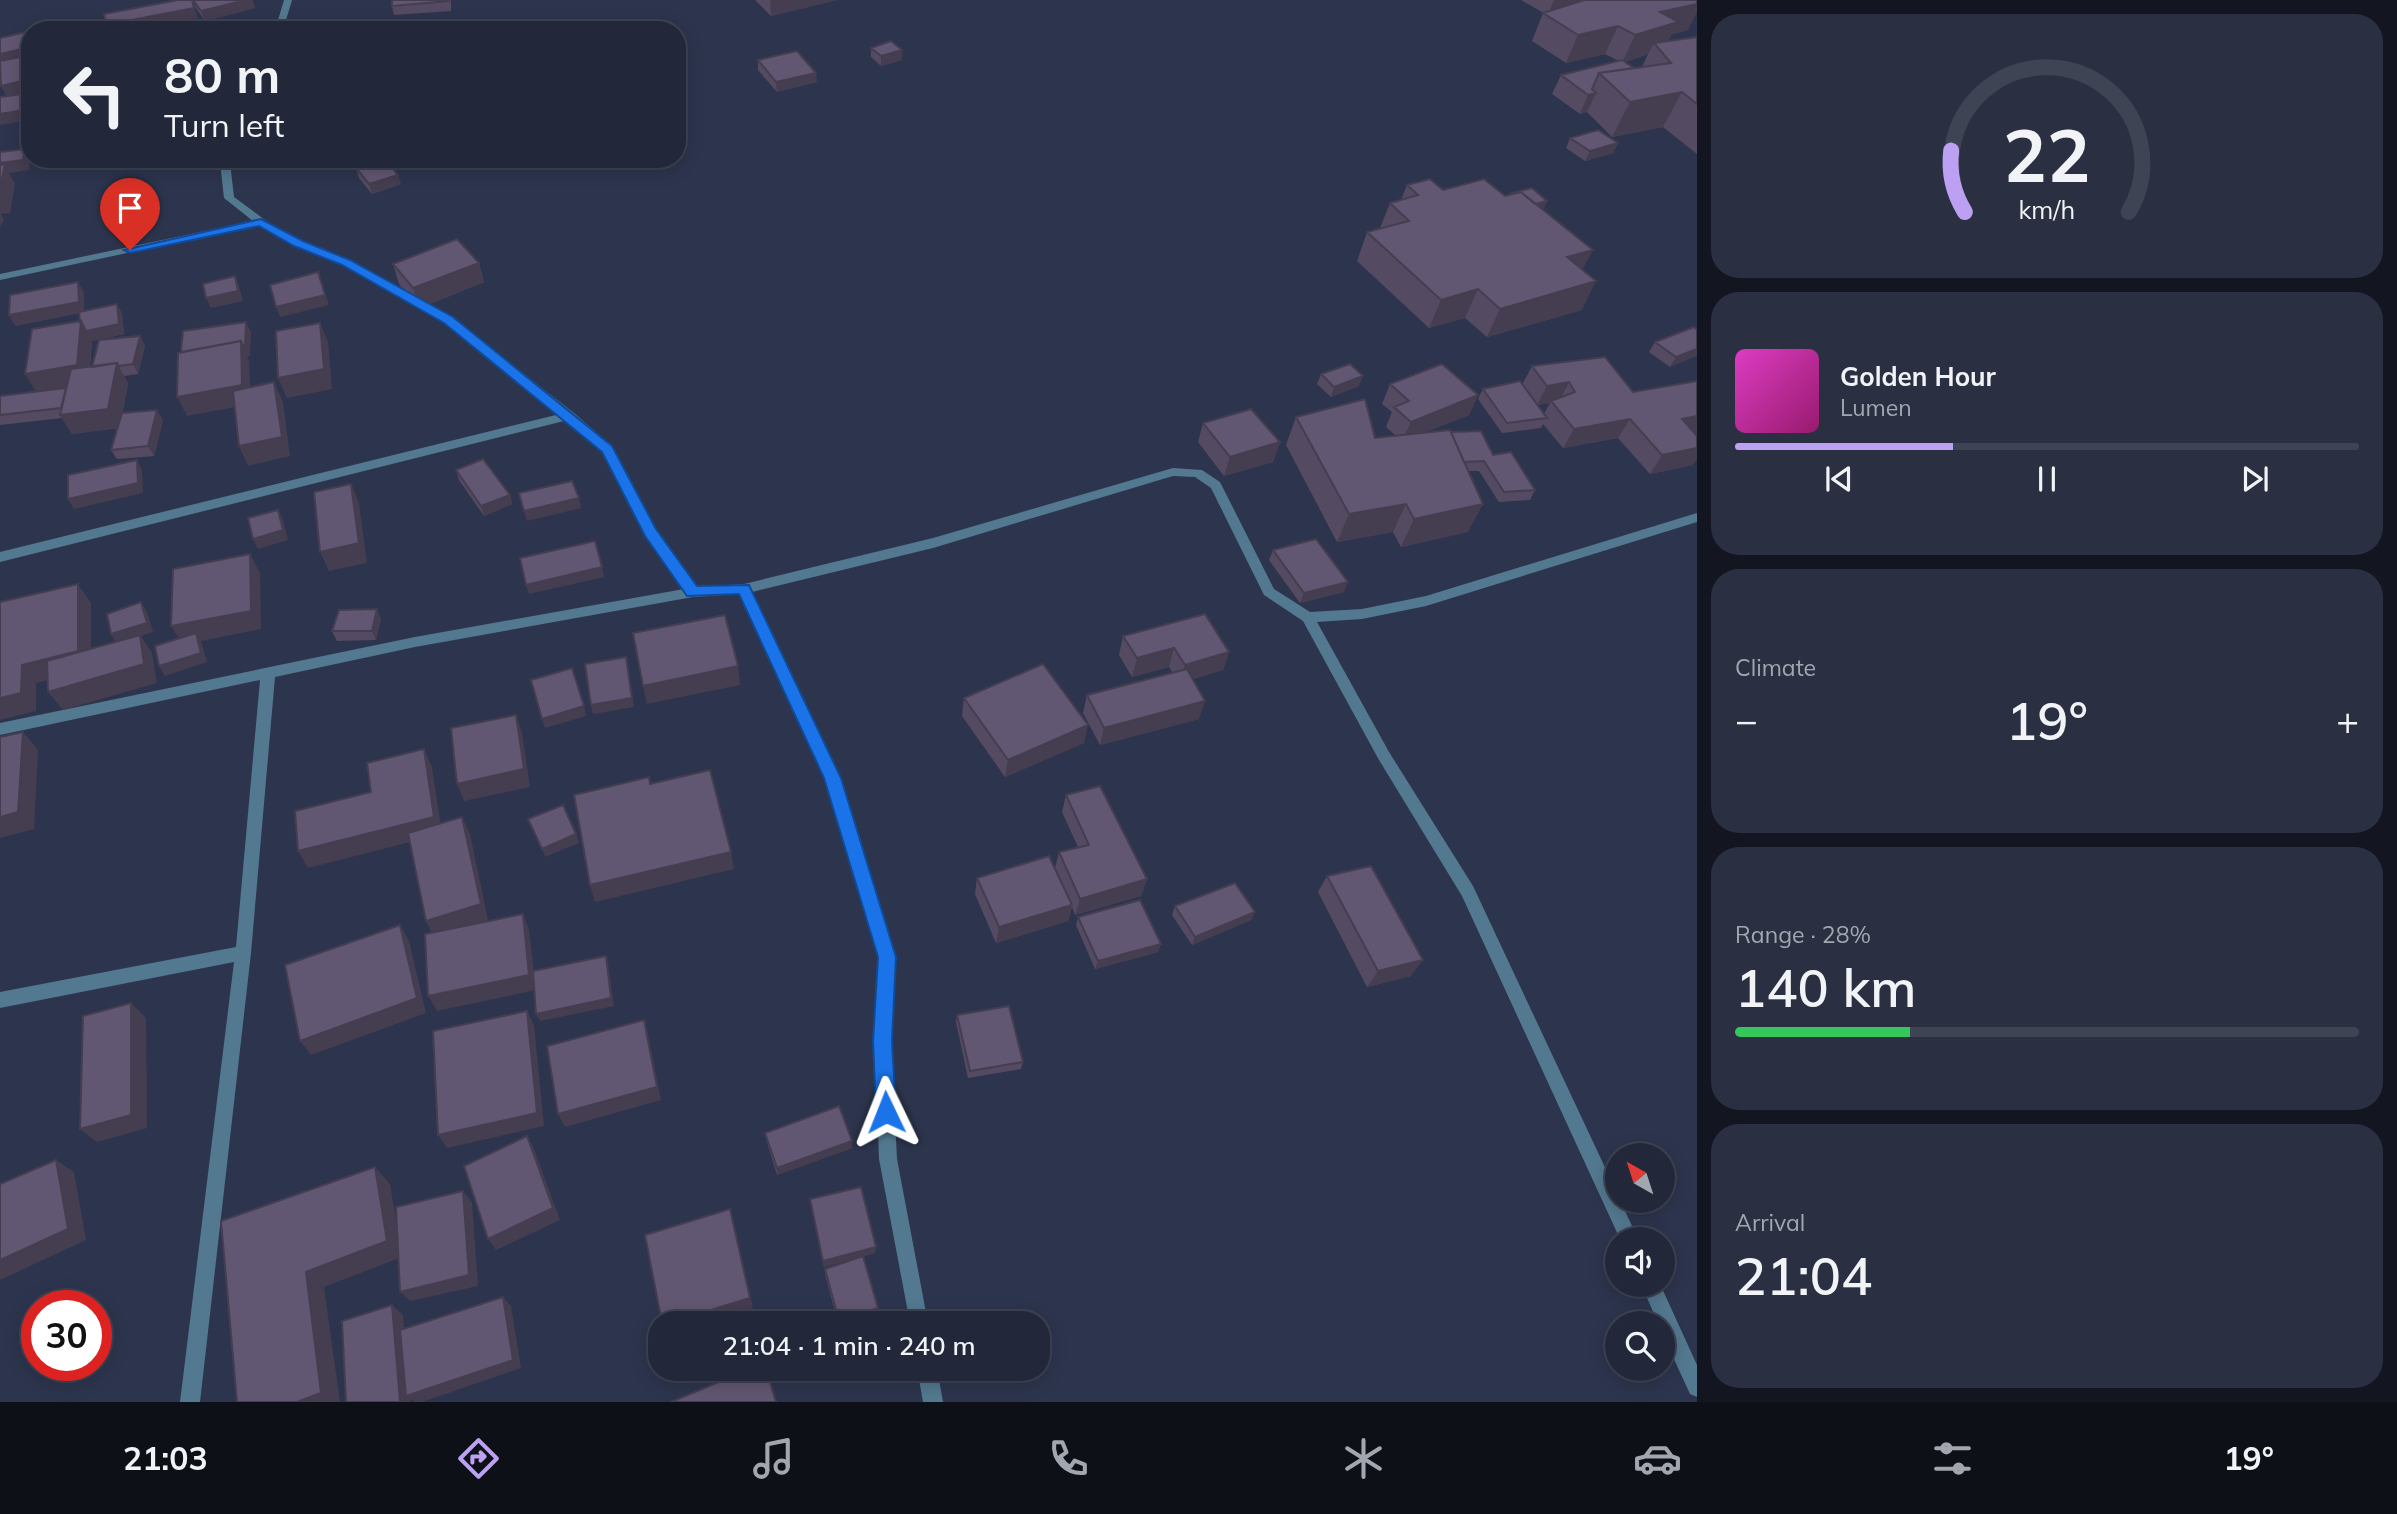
<!DOCTYPE html>
<html lang="en">
<head>
<meta charset="utf-8">
<style>
  body { margin:0; font-family:Mulish,sans-serif; background:#2a3042; color:#f1f3f6; height:100vh; display:flex; flex-direction:column; font-size:26px; white-space:nowrap }
  * { box-sizing:border-box; margin:0 }
  p { font-size:23px; color:#a2a6af }
  .icon { flex:none; width:38px; height:38px; fill:none; stroke:currentColor; stroke-width:2; stroke-linecap:round; stroke-linejoin:round }
  .map { position:relative; flex:1; overflow:hidden }
  .details { display:flex; flex-direction:column; gap:14px; padding:14px; background:#131620; width:700px }
  .details>* { flex:none }
  .guide { position:absolute; left:21px; top:21px; width:665px; height:147px; border-radius:28px; box-shadow:0 4px 18px #0003,0 0 0 2px #3f4454; background:#22283a; color:#f1f3f6; overflow:hidden }
  .needle { width:46px; rotate:321deg }
  .buttons { position:absolute; left:1605px; top:1143px; display:grid; gap:14px }
  .buttons a { display:grid; place-items:center; width:70px; height:70px; border-radius:50%; background:#22283a; box-shadow:0 4px 18px #0003,0 0 0 2px #3f4454; font-size:35px }
  .speed { position:absolute; left:21px; top:1290px; display:flex; gap:14px; font-size:35px; font-weight:700; text-align:center }
  .speed>* { display:grid; place-content:center; width:91px; height:91px; border-radius:50%; background:#22283a; box-shadow:0 4px 18px #0003,0 0 0 2px #3f4454; line-height:1 }
  .speed .limit { border:10px solid #d22; background:#fff; color:#111 }
  .pin { position:absolute; display:grid; place-items:center; width:60px; height:60px; color:#fff; margin:-72px -30px; border-radius:50% 50% 50% 0; rotate:-45deg; box-shadow:0 0 7px #0007 }
  .pin .icon { rotate:45deg }
  .me { position:absolute; width:77px; margin:-38px; rotate:358deg; stroke-linejoin:round; filter:drop-shadow(0 0 5px #0008) }
  .turn { display:flex; align-items:center; gap:24px; height:147px; padding:0 28px; font-size:32px }
  .turn .icon { width:91px; height:91px; stroke-width:2.5 }
  .turn b { display:block; font-size:49px; line-height:60px }
  .big { font-size:52px; font-weight:600; line-height:1.1 }
  .details .card { flex:1; display:flex; flex-direction:column; justify-content:center; gap:10px; min-width:0; padding:0 24px; border-radius:28px; background:#2a3042 }
  .details .dial { align-items:center; gap:0 }
  .dial svg { height:182px; overflow:visible; fill:none; stroke:#3f4454; stroke-width:7; stroke-linecap:round; text-anchor:middle }
  .dial text { fill:#f1f3f6; stroke:none }
  .song { display:flex; align-items:center; gap:21px }
  .cover { width:84px; height:84px; border-radius:10px; background:linear-gradient(135deg,hsl(310 70% 55%),hsl(320 70% 35%)) }
  .played { height:7px; border-radius:4px; background:linear-gradient(90deg,#bca0f2 35%,#3f4454 35%) }
  .keys { display:flex; justify-content:space-around; direction:ltr }
  .heat { display:flex; justify-content:space-between; align-items:center; font-size:38px; direction:ltr }
  .charge { height:10px; border-radius:5px; background:linear-gradient(90deg,#34c759 28%,#3f4454 0) }
  .trip { position:absolute; left:648px; top:1311px; width:402px; height:70px; border-radius:28px; background:#22283a; box-shadow:0 4px 18px #0003,0 0 0 2px #3f4454; font-weight:600; line-height:70px; text-align:center }
  .tab-bar { display:flex; height:112px; justify-content:space-around; align-items:center; background:#0e1017; color:#a2a6af }
  .tab-bar .icon { width:49px; height:49px }
  .tab-bar .current { color:#bca0f2 }
  .tab-bar b { font-size:32px; color:#f1f3f6 }
  main { display:flex; flex:1; min-height:0 }
  .map>svg:first-child { display:block }
</style>
</head>
<body>
<main>
<div class="map">
<svg width="1697" height="1402" viewBox="0 0 1697 1402">
  <rect width="100%" height="100%" fill="#2d354e"/>
  <g fill="none" stroke-linecap="round" stroke-linejoin="round">
    <path fill="#537990" fill-rule="evenodd" d="M284,0H292L283,30H275Z
      M225,159H235L231,171L234,197L265,220L302,242L350,261L452,318L574,413L612,446L655,530L696,587L744,584L933,538L1173,468L1202,470L1220,482L1274,589L1310,612L1362,609L1426,596L1697,513V522L1426,606L1362,619L1317,622L1389,752L1473,886L1617,1193V1200H1620L1638,1239H1620L1462,896L1379,760L1303,621L1264,595L1211,488L1195,477L1173,476L933,548L752,592L839,778L895,957L891,1041L897,1159L928,1323H910L879,1159L875,1041L879,957L825,778L740,594L693,597L415,647L275,677L251,953L200,1402H180L234,962L0,1008V992L236,947L260,680L0,735V723L415,637L684,589L646,535L603,451L568,420L0,562V552L560,414L444,322L342,265L294,246L259,225L0,280V274L253,221L224,198L221,171Z
      M1641,1284H1660L1697,1365V1397L1690,1394L1662,1333V1323H1658Z
      M917,1368H937L943,1402H923Z"/>
  </g>
  <path fill="#544b62" fill-rule="evenodd" d="M193,0H252L255,8L205,21L196,8Z
    M451,0V11L394,15L392,6Z
    M755,0H837L771,16Z
    M1521,0H1696L1688,30L1672,34L1668,41L1697,37V154L1663,127L1612,137L1587,112L1580,114L1552,94L1561,75L1619,61L1605,54L1566,63L1532,41L1543,13H1544ZM1648,54L1642,67L1634,68L1625,62Z
    M871,48L902,60L881,66L871,57Z
    M758,60L817,82L777,92L758,70Z
    M1570,138L1618,143L1613,153L1585,161L1566,148Z
    M356,168L401,184L372,194L359,178Z
    M1407,185L1505,196L1511,195L1512,193L1543,210L1582,270V310L1487,337L1465,318L1429,328L1357,261L1367,232L1380,228L1390,203L1401,200Z
    M479,263L484,282L420,308L399,284L393,264Z
    M84,292V311L117,304L122,314L124,334L92,341L90,367H92L140,336L145,346L138,374L124,376L128,383L122,415L163,420L154,456L117,459L111,450L118,428L72,434L62,418L0,425V396L36,392L80,322L79,313L15,326Z
    M1697,330L1670,367L1649,352L1655,342Z
    M1532,366L1633,392L1697,433L1695,434L1693,465L1650,474L1618,438L1563,448L1543,424L1541,428L1502,433L1478,399L1483,389L1522,385ZM1550,403L1544,414L1537,405Z
    M1321,374L1359,386L1331,397L1317,384Z
    M1390,384L1478,395L1469,415L1423,433L1451,432L1493,455L1535,490L1530,500L1499,502L1479,471H1468V532L1401,547L1393,532L1337,542L1286,445L1296,417L1375,438L1396,436L1386,427L1392,412L1382,404Z
    M1203,423L1280,442L1273,462L1224,476L1198,442Z
    M456,470L510,495L512,504L484,516L459,480Z
    M1273,550L1344,592L1300,603L1269,560Z
    M381,619L376,640L337,641L332,631Z
    M1123,636L1229,652L1223,670L1193,679L1199,719L1100,745L1083,713L1087,695L1173,673L1169,667L1132,677L1119,655Z
    M964,698L1084,743L1005,777L962,716Z
    M1066,795L1147,879L1141,896L1075,915L1072,907L1068,921L996,943L975,894L977,878L1055,868L1059,852L1078,847L1062,812Z
    M1327,876L1411,976L1367,987L1318,892Z
    M1175,906L1255,912L1251,920L1192,945L1172,915Z
    M1078,917L1158,952L1095,969L1076,925Z
    M957,1015L1023,1062L1021,1069L968,1078L956,1022Z
    M765,1133L852,1141V1148L777,1175L766,1139Z
    M810,1199L875,1253L824,1267Z
    M825,1269L878,1313L847,1323H838L825,1274Z"/>
  <path fill="#453d50" d="M192,0L198,18L134,30H108L106,25Z
    M246,0H252L255,8L205,21L201,11Z
    M770,0H837L771,16Z
    M1554,0H1593L1548,15Z
    M1697,4V12L1688,30L1672,34L1664,49L1654,43L1648,54L1622,63L1635,35L1660,12Z
    M1618,26L1605,54L1566,63L1578,35Z
    M30,47V68L7,73L0,60V54Z
    M902,50V60L881,66V56Z
    M816,73L817,82L777,92L776,82Z
    M30,79V101L11,105L1,86Z
    M1682,92L1663,127L1612,137L1630,102Z
    M1596,93L1587,112L1580,114L1588,95Z
    M30,109V120L0,125V114Z
    M1618,143L1613,153L1585,161L1590,151Z
    M25,149L30,159L29,170L9,173L15,184L10,213L1,214L4,219L0,228V163Z
    M398,175L401,184L372,194L369,184Z
    M1547,201L1543,211L1526,206Z
    M1593,250L1578,278L1567,257Z
    M479,263L484,282L420,308L413,288Z
    M318,272L329,305L280,317L276,307Z
    M235,276L239,286L243,301L211,308L206,298Z
    M1596,281L1582,310L1487,337L1500,309Z
    M78,282L84,292V312L15,326L9,315Z
    M1478,289L1465,318L1429,328L1441,300Z
    M117,304L122,314L124,334L92,341L88,385L37,393L25,374L81,321Z
    M246,322L251,332L250,356H247L249,361L251,404L187,416L177,397L241,341Z
    M320,323L328,342L332,389L287,398L278,378Z
    M140,336L145,346L138,374L133,364Z
    M1697,349V356L1670,367L1676,357Z
    M117,363L128,383L119,428L72,434L60,415Z
    M1363,376L1359,386L1331,397L1334,387Z
    M274,382L283,402L290,456L248,466L239,446Z
    M1569,382L1559,402L1551,401L1550,403L1537,405L1547,386Z
    M1478,395L1469,415L1402,441L1411,422Z
    M157,410L163,420L154,456L148,446Z
    M1697,416V433L1669,438L1682,419Z
    M1630,419L1618,438L1563,448L1574,429Z
    M1280,442L1273,462L1224,476L1230,457Z
    M1697,448V459L1693,465L1650,474L1662,455Z
    M137,460L142,470L143,493L74,509L68,499Z
    M351,484L359,503L367,563L329,571L320,552Z
    M510,495L512,504L484,516L481,506Z
    M579,498L581,508L527,521L524,511Z
    M1406,504L1393,532L1337,542L1349,514Z
    M1483,504L1468,532L1401,547L1414,519Z
    M278,510L283,520L288,540L258,549L253,539Z
    M250,554L260,573L261,629L201,641L207,662L165,676L159,666L183,645L171,626Z
    M602,567L604,577L529,594L526,585Z
    M1348,582L1344,592L1300,603L1304,593Z
    M78,584L91,603V670L36,683V711L0,720V698L22,665Z
    M141,602L147,612L153,632L141,636L152,653L157,683L63,710L48,692L117,644L111,634Z
    M377,609L381,619L376,640L372,631Z
    M1174,648L1169,667L1132,677L1137,658Z
    M1229,652L1223,670L1179,683L1185,665Z
    M738,666L740,685L647,704L643,686Z
    M628,667L634,707L593,714L591,705Z
    M1205,701L1199,719L1100,745L1104,728Z
    M584,706L586,716L545,728L542,719Z
    M516,715L522,733L530,787L464,801L457,784Z
    M1088,725L1084,743L1005,777L1008,760Z
    M23,732L38,750L34,829L0,838V817Z
    M424,749L432,767L442,834L308,868L298,851Z
    M462,817L470,834L488,920L434,937L426,921Z
    M576,834L579,843L545,857L542,849Z
    M731,852L734,869L595,902L590,885Z
    M1147,879L1141,896L1075,915L1080,899Z
    M1072,905L1068,921L996,943L999,927Z
    M1255,912L1251,920L1192,945L1195,937Z
    M523,914L529,930L536,990L437,1011L428,996Z
    M400,925L409,941L426,1013L311,1055L300,1041Z
    M1161,944L1158,952L1095,969L1098,961Z
    M606,956L608,964L614,1006L540,1021L536,1014Z
    M1423,960L1411,976L1367,987L1378,971Z
    M131,1003L146,1018L147,1128L97,1142L80,1129Z
    M527,1011L534,1025L544,1126L447,1148L438,1135Z
    M644,1020L648,1035L661,1100L565,1127L558,1114Z
    M527,1136L534,1149L560,1220L496,1250L488,1239Z
    M852,1141V1148L777,1175V1168Z
    M56,1160L74,1172L86,1240L0,1280V1260Z
    M375,1167L390,1184L402,1257L324,1287L340,1402H297L306,1272Z
    M463,1191L472,1202L478,1286L410,1301L400,1292Z
    M730,1209L753,1308L703,1323H668Z
    M876,1247L875,1253L824,1267L823,1261Z
    M503,1297L511,1306L521,1368L422,1402H415L410,1399L411,1402H400L392,1305L403,1315L410,1395Z
    M878,1308V1313L847,1323H839V1321Z"/>
  <path fill="#625772" stroke="#453d50" stroke-width="2" d="M178,0H192L194,8L106,25L104,14Z
    M193,0H246L201,11Z
    M392,0H449V1L392,6Z
    M1584,0H1696L1697,1V4L1660,12L1678,22L1635,35L1618,26L1578,35L1543,13Z
    M81,20L84,30H36Z
    M30,31V47L0,54V38Z
    M1697,37V104L1682,92L1630,102L1599,73L1671,63L1654,43Z
    M891,41L902,50L881,56L871,48Z
    M797,51L816,73L776,82L758,60Z
    M30,55V79L1,86L0,61Z
    M1622,60L1634,68L1599,73L1592,89L1596,93L1588,95L1561,75Z
    M30,93V109L0,114V97Z
    M1598,130L1618,143L1590,151L1570,138Z
    M25,149L23,160L0,163V152Z
    M382,159H385L398,175L369,184L356,168Z
    M5,164L0,189V165Z
    M1430,179L1443,190L1484,179L1505,196L1521,192L1593,250L1567,257L1596,281L1500,309L1478,289L1441,300L1367,232L1409,221L1390,203L1418,195L1407,185Z
    M1532,188L1547,201L1535,204L1521,192L1513,194L1512,193Z
    M457,239L479,263L413,288L393,264Z
    M318,272L325,295L276,307L270,285Z
    M235,276L238,291L206,298L203,284Z
    M78,282L79,302L9,315L10,295Z
    M117,304L119,324L86,331L81,321L80,322L79,312Z
    M81,321L77,365L25,374L32,329Z
    M246,322L245,345L243,346L241,341L181,352L183,331Z
    M320,323L324,369L278,378L276,331Z
    M1694,327L1697,330V349L1676,357L1655,342Z
    M140,336L133,364L119,366L117,363L92,367L99,340Z
    M241,341L242,385L177,397L178,353Z
    M1605,357L1633,392L1697,381V416L1682,419L1697,436V448L1662,455L1630,419L1574,429L1551,401L1575,392L1569,382L1547,386L1532,366Z
    M117,363L108,409L60,415L71,369Z
    M1350,364L1363,376L1334,387L1321,374Z
    M1442,364L1478,395L1411,422L1394,407L1409,401L1390,384Z
    M1520,381L1547,418L1507,423L1483,389Z
    M274,382L282,437L239,446L233,391Z
    M66,388L61,408L0,415V396Z
    M1365,399L1375,438L1450,430L1483,504L1414,519L1406,504L1349,514L1296,417Z
    M1251,409L1280,442L1230,457L1203,423Z
    M157,410L148,446L111,450L122,413Z
    M1481,431L1493,455L1511,452L1535,490L1504,492L1484,461L1464,462L1451,432Z
    M483,459L510,495L481,506L456,470Z
    M137,460L138,483L68,499V475Z
    M572,481L579,498L524,511L519,493Z
    M351,484L359,543L320,552L314,492Z
    M278,510L283,530L253,539L248,518Z
    M1316,539L1348,582L1304,593L1273,550Z
    M595,541L602,567L526,585L520,558Z
    M250,554L251,611L171,626L173,569Z
    M78,584V651L22,665L21,693L0,698V602Z
    M141,602L147,623L111,634L107,614Z
    M377,609L372,631H332L339,610Z
    M1205,614L1229,652L1185,665L1174,648L1137,658L1123,636Z
    M725,615L738,666L643,686L633,633Z
    M196,633L201,653L159,666L155,646Z
    M140,635L144,664L48,692L47,661Z
    M626,657L632,698L591,705L585,664Z
    M1043,664L1088,725L1008,760L964,698Z
    M572,668L584,706L542,719L531,680Z
    M1187,669L1205,701L1104,728L1087,695Z
    M516,715L524,769L457,784L451,728Z
    M23,732L18,812L0,817V737Z
    M424,749L434,817L298,851L295,811L371,792L367,763Z
    M710,770L731,852L590,885L574,795L649,777L650,784Z
    M1100,786L1147,879L1080,899L1059,852L1089,845L1066,795Z
    M563,805L576,834L542,849L528,819Z
    M462,817L481,904L426,921L408,833Z
    M1049,856L1072,905L999,927L977,878Z
    M1371,866L1423,960L1378,971L1327,876Z
    M1235,883L1255,912L1195,937L1175,906Z
    M1140,900L1161,944L1098,961L1078,917Z
    M523,914L529,975L428,996L425,934Z
    M400,925L417,998L300,1041L285,965Z
    M606,956L611,998L536,1014L533,971Z
    M131,1003V1115L80,1129L83,1016Z
    M1009,1006L1023,1062L970,1071L957,1015Z
    M527,1011L537,1113L438,1135L433,1031Z
    M644,1020L657,1087L558,1114L547,1046Z
    M839,1106L852,1141L777,1168L765,1133Z
    M527,1136L553,1208L488,1239L464,1166Z
    M56,1160L68,1229L0,1260V1184Z
    M375,1167L387,1241L306,1272L321,1393L297,1402H237L221,1221Z
    M861,1187L876,1247L823,1261L810,1199Z
    M463,1191L469,1275L400,1292L396,1207Z
    M730,1209L750,1298L668,1323H662L645,1235Z
    M863,1256L878,1308L839,1321L825,1269Z
    M503,1297L513,1360L406,1396L400,1330Z
    M392,1305L400,1402H346L342,1321Z
    M752,1368H766L776,1402H671Z"/>
  <path fill="#1a73e8" stroke="#114b97" stroke-width="2" d="M261,219L303,241L350,260L453,317L612,446L656,529L697,586L749,585L841,778L896,957L892,1041L896,1112L893,1119L886,1121L879,1119L876,1112L873,1041L878,957L824,778L739,594L687,596L645,536L602,452L444,323L342,265L294,246L259,226L130,253L124,250Z"/>
</svg>
<div class="buttons">
<a><svg class="needle" viewBox="-14 -14 28 28"><path d="M0-13l5 13h-10z" fill="#e53935"/><path d="M0 13l5-13h-10z" fill="#a2a6af"/></svg></a>
<a><svg class="icon" aria-label="sound" viewBox="0 0 24 24"><path d="M4 9h4l5-4v14l-5-4H4zM17 9q2 3 0 6"/></svg></a>
<a><svg class="icon" aria-label="search" viewBox="0 0 24 24"><circle cx="10" cy="10" r="6"/><path d="M15 15l6 6"/></svg></a>
</div>
<div class="speed"><div class="limit">30</div></div>
<div class="pin" style="left:130px;top:250px;background:#d93025"><svg class="icon" aria-label="arrive" viewBox="0 0 24 24"><path d="M6 21V4h12l-3 4 3 4H6"/></svg></div>
<svg class="me" style="left:886px;top:1112px" viewBox="-20 -20 40 40"><path d="M0-17L14 15 0 8-14 15z" fill="#1a73e8" stroke="#fff" stroke-width="4"/></svg>
<div class="trip">21:04 · 1 min · 240 m</div>
<div class="guide">
<div class="turn"><svg class="icon" aria-label="left" viewBox="0 0 24 24"><path d="M17 20v-9H6M10 6l-5 5 5 5"/></svg><div><b>80 m</b>Turn left</div></div>
</div>
</div>
<section class="details">
<div class="card dial"><svg viewBox="0 0 100 80">
<path d="M14 69A42 42 0 1 1 86 69"/>
<path d="M14 69A42 42 0 0 1 8 42" stroke="#bca0f2"/>
<text x="50" y="56" font-size="32" font-weight="700">22</text>
<text x="50" y="72" font-size="11">km/h</text>
</svg></div>
<div class="card">
<div class="song"><i class="cover"></i><div><b>Golden Hour</b><p>Lumen</p></div></div>
<div class="played"></div>
<div class="keys"><svg class="icon" aria-label="previous" viewBox="0 0 24 24"><path d="M18 5L8 12l10 7zM5 5v14"/></svg><svg class="icon" aria-label="pause" viewBox="0 0 24 24"><path d="M8 5v14M16 5v14"/></svg><svg class="icon" aria-label="next" viewBox="0 0 24 24"><path d="M6 5l10 7-10 7zM19 5v14"/></svg></div>
</div>
<div class="card"><p>Climate</p>
<div class="heat"><a>−</a><b class="big">19°</b><a>+</a></div>
</div>
<div class="card"><p>Range · 28%</p><b class="big">140 km</b><div class="charge"></div></div>
<div class="card"><p>Arrival</p><b class="big">21:04</b></div>
</section>
</main>
<nav class="tab-bar">
<b>21:03</b>
<svg class="icon current" aria-label="directions" viewBox="0 0 24 24"><path d="M12 3l9 9-9 9-9-9zM9 14v-3h6M13 9l2 2-2 2"/></svg>
<svg class="icon" aria-label="music" viewBox="0 0 24 24"><path d="M9 18V5l10-2v13"/><circle cx="6" cy="18" r="3"/><circle cx="16" cy="16" r="3"/></svg>
<svg class="icon" aria-label="phone" viewBox="0 0 24 24"><path d="M5 4h4l2 5-3 2q2 4 5 5l2-3 5 2v4C11 20 4 13 5 4z"/></svg>
<svg class="icon" aria-label="climate" viewBox="0 0 24 24"><path d="M12 3v18M4 7l16 10M4 17L20 7"/></svg>
<svg class="icon" aria-label="car" viewBox="0 0 24 24"><path d="M5 17H2v-5l4-1 3-4h7l3 4 3 1v5h-3M9 17h6M6 11h13"/><circle cx="7" cy="17" r="2"/><circle cx="17" cy="17" r="2"/></svg>
<svg class="icon" aria-label="filters" viewBox="0 0 24 24"><path d="M4 7h16M4 17h16"/><circle cx="9" cy="7" r="2"/><circle cx="15" cy="17" r="2"/></svg>
<b>19°</b>
</nav>
</body>
</html>
